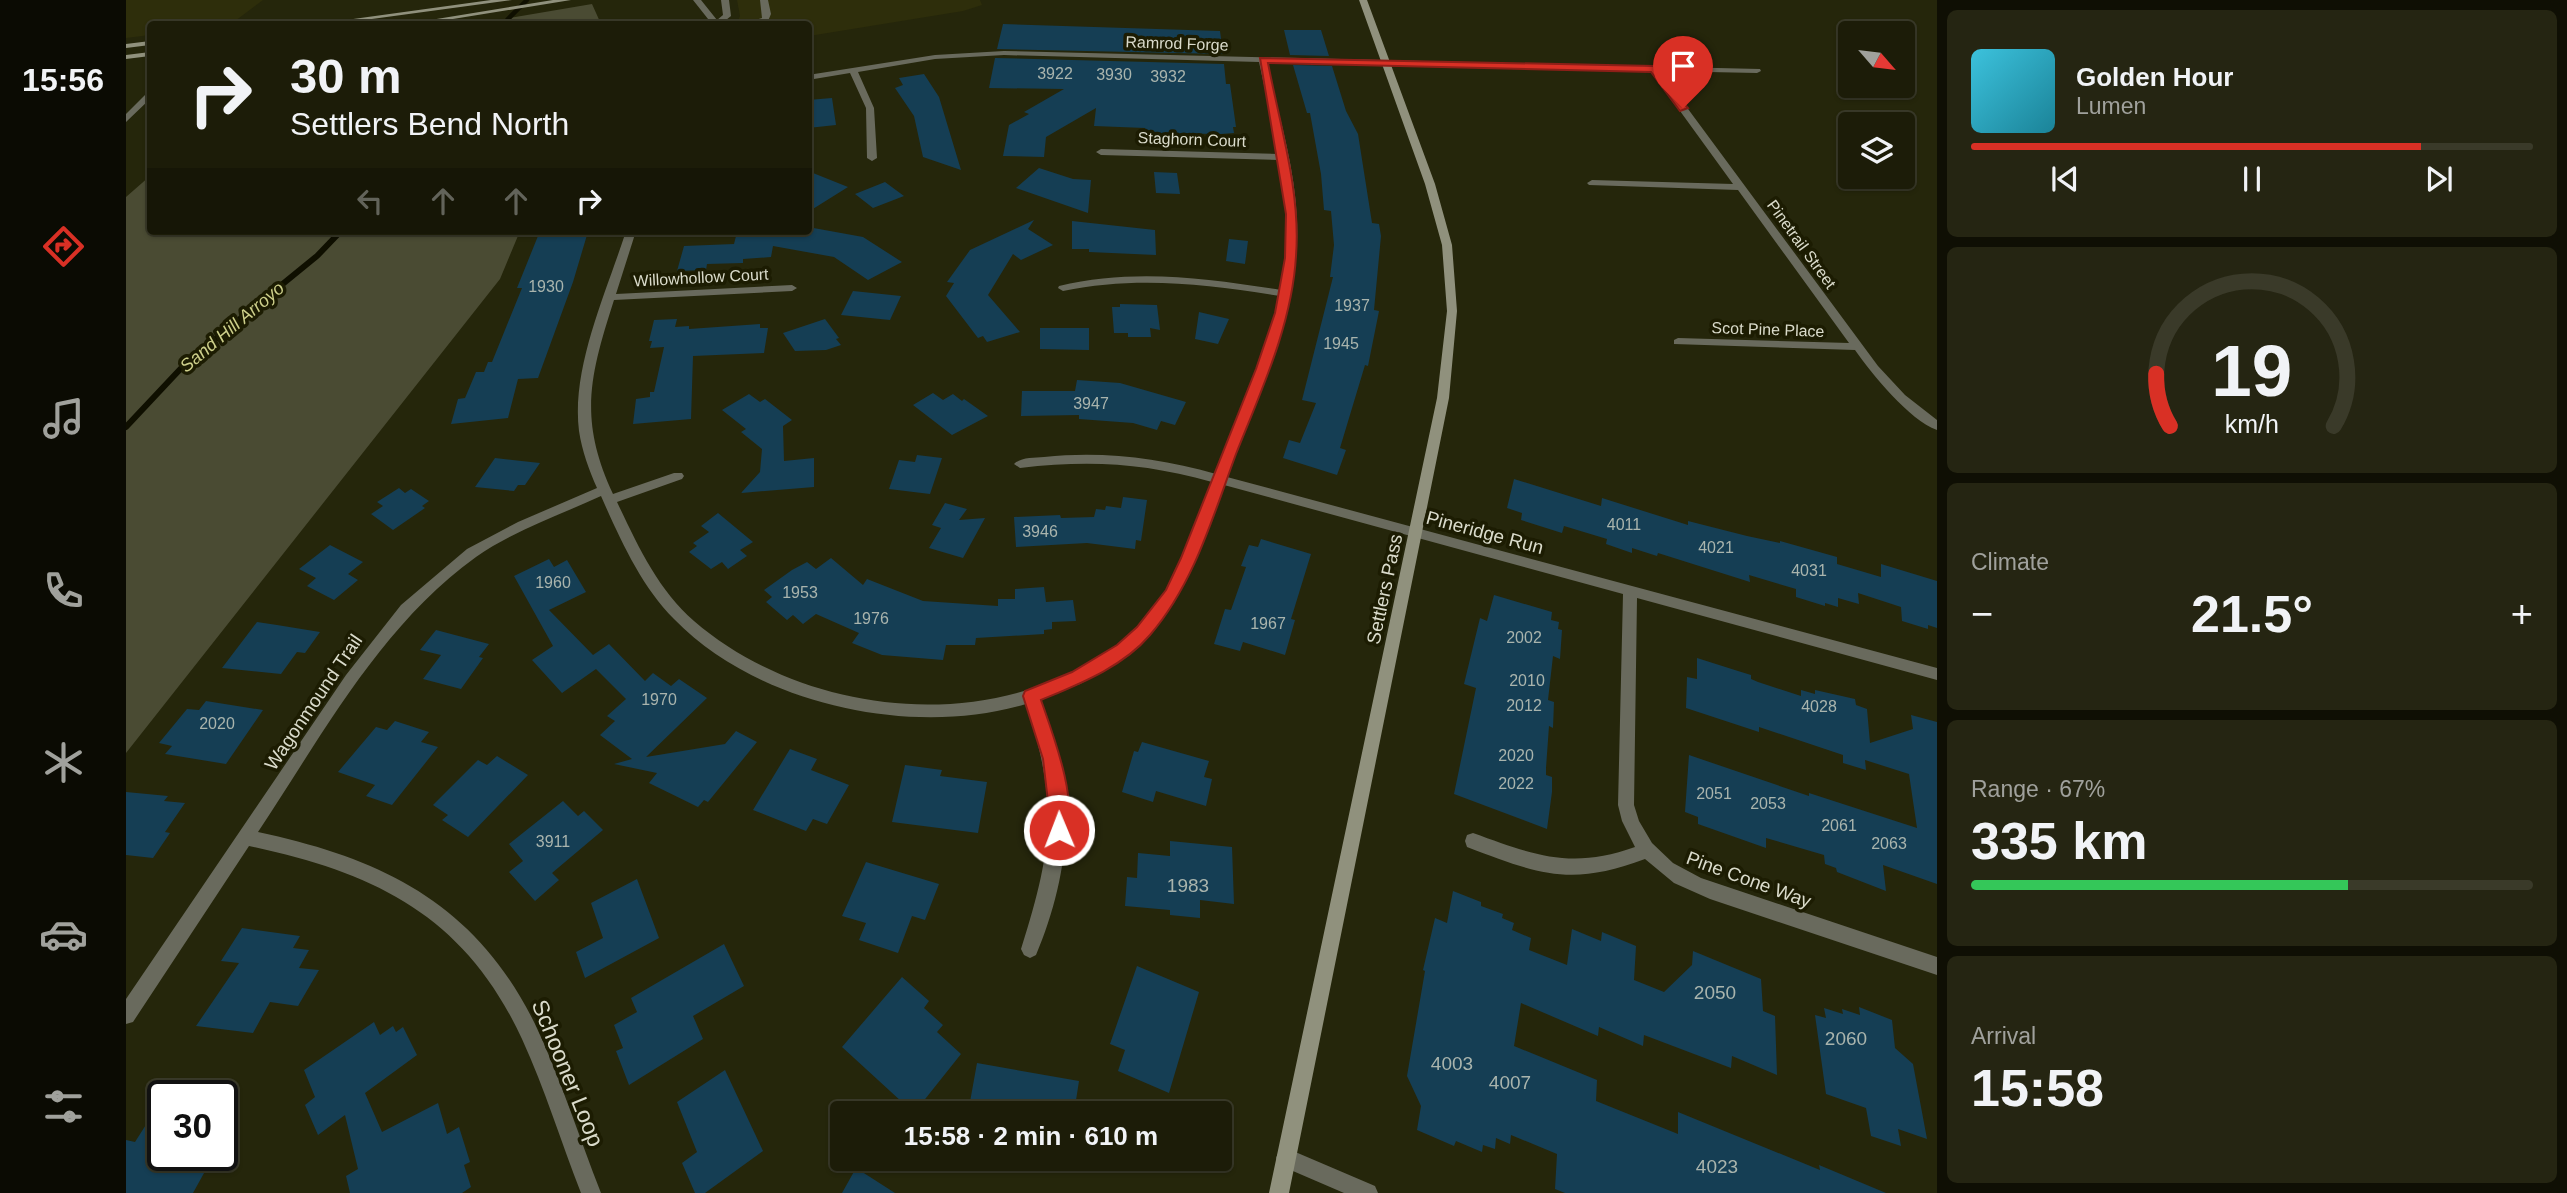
<!DOCTYPE html>
<html lang="en">
<head>
<meta charset="utf-8">
<style>
  body { margin:0; font-family:Arial,sans-serif; background:#252512; color:#f1f3f6; height:100vh; display:flex; flex-direction:column; font-size:26px; white-space:nowrap }
  * { box-sizing:border-box; margin:0 }
  p { font-size:23px; color:#a0a19c }
  .icon { flex:none; width:38px; height:38px; fill:none; stroke:currentColor; stroke-width:2; stroke-linecap:round; stroke-linejoin:round }
  .map { position:relative; flex:1; overflow:hidden }
  .side { display:flex; flex-direction:column; gap:10px; padding:10px; background:#0f0f04; width:630px }
  .side>* { flex:none }
  .guide { position:absolute; left:21px; top:21px; width:665px; height:214px; border-radius:7px; box-shadow:0 2px 5px #0004,0 0 0 2px #3a3a29; background:#1c1c08; color:#f1f3f6; overflow:hidden }
  .needle { width:46px; rotate:118deg }
  .fabs { position:absolute; left:1712px; top:21px; display:grid; gap:14px }
  .fabs a { display:grid; place-items:center; width:77px; height:77px; border-radius:7px; background:#1c1c08; box-shadow:0 2px 5px #0004,0 0 0 2px #3a3a29; font-size:35px }
  .speed { position:absolute; left:21px; top:1080px; display:flex; gap:14px; font-size:35px; font-weight:700; text-align:center }
  .speed>* { display:grid; place-content:center; width:91px; height:91px; border-radius:50%; background:#1c1c08; box-shadow:0 2px 5px #0004,0 0 0 2px #3a3a29; line-height:1 }
  .speed .limit { border:4px solid #111; border-radius:10px; background:#fff; color:#111 }
  .pin { position:absolute; display:grid; place-items:center; width:60px; height:60px; color:#fff; margin:-72px -30px; border-radius:50% 50% 50% 0; rotate:-45deg; box-shadow:0 0 7px #0007 }
  .pin .icon { rotate:45deg }
  .me { position:absolute; width:77px; margin:-38px; rotate:359deg; stroke-linejoin:round; filter:drop-shadow(0 0 5px #0008) }
  .turn { display:flex; align-items:center; gap:24px; height:147px; padding:0 28px; font-size:32px }
  .turn .icon { width:91px; height:91px; stroke-width:2.5 }
  .turn b { display:block; font-size:49px; line-height:60px }
  .lanes { display:flex; align-items:center; height:66px; padding:0 28px; background:#0003; justify-content:center; gap:35px; direction:ltr }
  .lanes .off { opacity:.35 }
  .big { font-size:52px; font-weight:600; line-height:1.1 }
  .side .tile { flex:1; display:flex; flex-direction:column; justify-content:center; gap:10px; min-width:0; padding:0 24px; border-radius:10px; background:#252512 }
  .side .dial { align-items:center; gap:0 }
  .dial svg { height:182px; overflow:visible; fill:none; stroke:#3a3a29; stroke-width:7; stroke-linecap:round; text-anchor:middle }
  .dial text { fill:#f1f3f6; stroke:none }
  .song { display:flex; align-items:center; gap:21px }
  .cover { width:84px; height:84px; border-radius:10px; background:linear-gradient(135deg,hsl(190 70% 55%),hsl(190 70% 35%)) }
  .played { height:7px; border-radius:4px; background:linear-gradient(90deg,#d93025 80%,#3a3a29 80%) }
  .keys { display:flex; justify-content:space-around; direction:ltr }
  .heat { display:flex; justify-content:space-between; align-items:center; font-size:38px; direction:ltr }
  .charge { height:10px; border-radius:5px; background:linear-gradient(90deg,#34c759 67%,#3a3a29 0) }
  .trip { position:absolute; left:704px; top:1101px; width:402px; height:70px; border-radius:7px; background:#1c1c08; box-shadow:0 2px 5px #0004,0 0 0 2px #3a3a29; font-weight:600; line-height:70px; text-align:center }
  main { display:flex; flex:1; min-height:0 }
  .tab-bar { display:flex; flex-direction:column; width:126px; justify-content:space-around; align-items:center; background:#0b0b03; color:#a0a19c }
  .tab-bar .icon { width:49px; height:49px }
  .tab-bar .on { color:#d93025 }
  .tab-bar b { font-size:32px; color:#f1f3f6 }
  .map>svg:first-child { display:block }
</style>
</head>
<body>
<main>
<nav class="tab-bar">
<b>15:56</b>
<svg class="icon on" aria-label="directions" viewBox="0 0 24 24"><path d="M12 3l9 9-9 9-9-9zM9 14v-3h6M13 9l2 2-2 2"/></svg>
<svg class="icon" aria-label="music" viewBox="0 0 24 24"><path d="M9 18V5l10-2v13"/><circle cx="6" cy="18" r="3"/><circle cx="16" cy="16" r="3"/></svg>
<svg class="icon" aria-label="phone" viewBox="0 0 24 24"><path d="M5 4h4l2 5-3 2q2 4 5 5l2-3 5 2v4C11 20 4 13 5 4z"/></svg>
<svg class="icon" aria-label="climate" viewBox="0 0 24 24"><path d="M12 3v18M4 7l16 10M4 17L20 7"/></svg>
<svg class="icon" aria-label="car" viewBox="0 0 24 24"><path d="M5 17H2v-5l4-1 3-4h7l3 4 3 1v5h-3M9 17h6M6 11h13"/><circle cx="7" cy="17" r="2"/><circle cx="17" cy="17" r="2"/></svg>
<svg class="icon" aria-label="filters" viewBox="0 0 24 24"><path d="M4 7h16M4 17h16"/><circle cx="9" cy="7" r="2"/><circle cx="15" cy="17" r="2"/></svg>
</nav>
<div class="map">
<svg width="1811" height="1193" viewBox="0 0 1811 1193">
  <rect width="100%" height="100%" fill="#25260b"/>
  <path fill="#2e2e0b" d="M0,0H137L105,24H24V35L0,38Z
    M611,0H854L856,5L837,11L683,36L682,24H611L614,16Z"/>
  <path fill="#4a4b33" d="M466,4L475,24H349Z
    M24,176V231H394L374,279L0,753V197Z"/>
  <g fill="none" stroke-linecap="round" stroke-linejoin="round">
    <path stroke="#0f0f00" stroke-width="4.5" d="M377,24L401,0"/>
    <path stroke="#0f0f00" stroke-width="6" d="M0,427L60,363L191,256L215,231"/>
  </g>
  <path fill="#153e54" d="M877,24L1094,31L1097,54L871,49Z
    M1158,30H1195L1203,56L1164,55Z
    M869,58L1098,64L1100,84H1104L1110,127H1107L1108,133L1095,134L1020,133L1019,128L968,126L970,108L920,137L918,157L877,156L883,125L903,114L898,112L938,89L863,88Z
    M1167,65L1206,66L1220,111L1232,134L1246,223L1253,224L1255,236L1248,310L1253,311L1242,366L1239,365L1214,448L1220,450L1211,475L1157,458L1163,440L1174,443L1190,403L1176,400L1207,277H1204L1208,245L1205,211L1198,210L1195,174L1184,113H1181Z
    M798,74L813,97L835,170L797,157L788,116L769,88L777,85L773,78Z
    M706,98L710,125L682,128V100Z
    M913,168L947,179L965,180L962,213L890,188Z
    M682,171L722,187L682,212Z
    M1028,172L1051,173L1054,194L1030,193Z
    M759,182L778,196L747,208L729,194Z
    M908,220L902,229L927,245L895,260L887,254L862,295L894,332L861,342L857,336L852,338L820,296L828,283L821,282L844,250Z
    M946,221L1029,230L1030,255L963,252V249H946Z
    M682,227L737,237L776,262L742,280L708,257L647,246L645,257L617,259V263L581,264L580,270L551,271L558,246L608,244L610,236L682,233Z
    M414,231H456L454,235H461L447,282L412,378L392,379L382,418L325,424L332,399L339,398L350,372H358L362,362H366L396,288H391Z
    M1103,239L1122,241L1119,264L1100,261Z
    M727,291L775,296L764,320L715,315Z
    M994,304L1031,305L1034,330L1024,328L1025,337H1002V333H988L986,307H994Z
    M1073,312L1103,319L1092,344L1069,339Z
    M551,319L549,327L563,326V329L634,324V328H642L638,353L567,356L565,419L507,424L510,399L524,397V392H528L538,347L524,348L526,341H523L528,320Z
    M699,319L713,338L710,339L715,345L700,350L669,351L657,333Z
    M914,328H963V350L914,349Z
    M951,380L994,383L1060,402L1049,425L1035,421L1031,430L1007,423L953,419V415L895,416L896,391H949Z
    M807,393L817,400L827,394L836,401L838,399L862,416L826,435L787,405Z
    M623,394L634,402L639,399L666,420L657,426L658,461L688,458V487L615,493L634,472L636,449L615,432L620,429L596,410Z
    M791,455L816,458L804,494L763,489L773,460L789,462Z
    M369,458L414,463L399,485H392L388,491L349,487Z
    M1388,479L1475,506L1476,498L1562,525V521L1621,536L1654,543V541L1711,557V564L1755,577V564L1811,581V628L1802,625V629L1776,621L1775,607L1732,593L1733,604L1712,598V607L1699,603V606L1670,597V589L1623,575L1624,582L1532,553L1531,556L1506,548V553L1480,544L1481,539L1438,526L1436,533L1395,520L1396,513L1381,508Z
    M273,488L279,493L285,489L303,501L296,506L299,508L267,530L245,514L257,506L251,502Z
    M997,497L1021,500L1015,541L1010,540L1009,549L961,543L890,547L888,517L934,515L935,518L968,517L970,509L979,510L980,506L995,508Z
    M819,503L841,509L833,520L859,518L837,558L803,548L815,528L806,525Z
    M592,513L627,542L614,550L621,556L602,569L596,562L585,569L563,552L571,546L567,543L583,532L575,526Z
    M1135,539L1185,554L1165,619L1169,620L1159,655L1117,642L1114,651L1088,644L1099,609L1105,610L1120,567L1115,566L1123,545L1132,547Z
    M204,545L237,562L222,574L232,580L208,600L181,586L190,578L173,569Z
    M705,558L737,585L741,579L797,601L872,606V599H889V589L918,587L920,602L947,600L950,621L926,622V629L918,630V634L850,638L849,645H820L817,660L756,655L726,643L733,633L690,614L677,624L667,615L661,620L640,602L646,597L638,590L666,570L681,562L690,569Z
    M423,559L428,567L441,560L460,592L423,610L467,655L483,644L519,681L527,673L545,686L553,679L581,698L520,757L599,744L610,731L631,742L582,802L578,800L572,807L523,783L531,773L488,764L506,759L474,735L489,721L481,716L500,699L470,669L436,693L406,660L427,646L388,576Z
    M1368,595L1426,612L1425,620L1433,622L1432,629L1436,630L1434,659L1427,656L1422,700L1428,702L1427,728L1423,726L1420,768V775L1426,777V792L1421,829L1328,794L1350,688L1338,684L1354,618L1361,621Z
    M131,622L151,625L194,632L179,653L171,652L155,674L96,668Z
    M310,630L363,644L353,657L357,658L335,689L297,679L315,655L294,650Z
    M1571,658L1612,671L1625,675V679L1632,682L1675,696V690L1689,694V690L1729,699L1730,705L1741,709L1744,743L1787,729L1785,715L1811,722V884L1757,865L1760,891L1711,872L1710,868L1699,864L1698,855L1640,838V848L1572,824V817L1559,812L1563,755L1683,796V793L1791,828L1783,774L1739,760L1740,770L1717,763V755L1633,727V732L1560,708L1561,677L1571,679Z
    M80,701L137,710L100,764L39,754L46,746L33,743L61,709L73,710Z
    M269,721L303,732L295,742L312,747L266,805L240,796L249,785L212,772L250,727L261,730Z
    M1016,742L1083,761L1078,777L1086,779L1080,806L1030,791L1027,802L996,792L1008,751L1012,752Z
    M664,749L691,759L685,770L723,785L701,824L687,819L680,831L627,810Z
    M371,756L402,775L342,837L316,820L322,815L307,805L352,760L361,765Z
    M779,765L816,770L814,776L861,782L852,833L766,822Z
    M0,792L42,796L38,801L59,803L39,832L44,833L27,858L0,855Z
    M437,801L452,816L458,811L477,830L426,873L433,880L409,901L383,872L397,861L383,844Z
    M1044,841L1106,847L1108,904L1074,900V918L1044,915V910L999,906L1001,877L1011,878L1012,853L1044,856Z
    M740,862L813,884L799,920L786,916L772,953L733,940L740,923L716,916Z
    M511,879L533,938L459,978L450,952L477,938L465,903Z
    M1327,891L1355,902V906L1377,914L1376,918L1388,923L1386,930L1405,938L1403,950L1441,965L1446,929L1475,941L1476,932L1510,946L1508,980L1538,992L1566,965L1567,951L1635,979L1637,1011L1649,1016L1651,1075L1606,1056L1605,1068L1518,1035L1517,1046L1473,1027L1472,1036L1395,1003L1388,1046L1471,1080L1470,1101L1552,1134V1112L1694,1170L1693,1165L1760,1193H1439L1429,1189L1431,1154L1385,1135L1384,1144L1370,1138L1369,1149L1357,1145L1356,1152L1330,1141L1328,1146L1291,1130L1295,1106L1281,1076L1299,971L1297,970L1309,918L1321,923Z
    M116,928L174,936L167,948L183,950L173,968L193,970L172,1006L144,1002L127,1033L70,1026L113,963L95,961Z
    M598,944L618,986L567,1016L577,1039L503,1085L490,1051L497,1048L488,1025L511,1012L505,998Z
    M1011,966L1073,992L1043,1093L992,1071L999,1050L984,1044Z
    M776,977L803,1001L798,1008L817,1025L811,1032L835,1054L788,1113L716,1047Z
    M1733,1007L1766,1020L1769,1048L1787,1064L1801,1139L1772,1129L1775,1146L1745,1136L1740,1108L1700,1094L1689,1015L1700,1018L1698,1008L1717,1014L1716,1009L1734,1015Z
    M248,1022L254,1035L267,1026L270,1032L277,1027L291,1055L239,1093L256,1132L312,1103L321,1134L333,1127L344,1162L338,1165L345,1187L336,1193H224L220,1176L232,1169L219,1115L192,1135L179,1105L189,1097L178,1070Z
    M851,1063L953,1081L948,1113H842Z
    M599,1070L637,1151L579,1193H569L556,1163L571,1152L551,1102Z
    M37,1098V1155H88L67,1193H0V1140L9,1142Z
    M730,1168L769,1193H716Z"/>
  <g fill="none" stroke-linecap="round" stroke-linejoin="round">
    <path fill="#696a5d" fill-rule="evenodd" d="M634,0H642L645,14L642,21L616,24L636,18Z"/>
    <path fill="#696a5d" fill-rule="evenodd" d="M567,0H575L591,20L597,15L595,0H603L605,16L595,24H586Z
      M878,51L1634,69L1635,71L1631,73L1534,71L1752,366L1779,395L1811,420V430C1783,420 1746,374 1729,350L1548,344V340L1552,338L1723,343L1612,190L1463,185L1461,183L1466,180L1607,184L1525,71L1141,62C1152,114 1169,166 1171,220C1175,310 1133,394 1101,477L1811,668V680L1511,598L1508,805L1513,821L1526,843L1547,863L1575,878L1811,957V975L1584,899L1548,883L1519,859C1445,887 1412,874 1341,847L1339,841L1341,835L1347,833C1408,855 1445,870 1509,847L1496,821L1492,805L1497,594L1098,485C1069,560 1054,621 981,667C973,672 964,679 954,684C941,689 927,694 914,699C924,730 934,760 938,792C945,845 931,906 910,955L904,958L898,955L895,949C926,851 933,803 900,704C787,738 631,705 548,619C515,586 494,539 475,496C434,515 387,531 350,557C254,626 196,736 132,832C258,859 350,904 409,1024C435,1079 453,1137 475,1193H455C435,1142 419,1089 396,1039C339,916 250,873 123,846L7,1022L0,1024V999L220,675L275,605L341,549L392,522L471,488C463,470 456,451 453,431C445,367 481,291 500,231H510L490,294L666,285L671,288L666,291L488,300C464,375 452,419 487,494L548,473H556L558,476L556,479L491,502C511,544 532,590 568,621C675,713 849,734 970,659C985,649 999,640 1012,627C1051,587 1066,533 1086,482C1017,463 965,460 894,468L888,464C895,457 908,458 918,457C978,451 1032,458 1090,474L1135,361L1154,296C1080,284 1010,276 937,291L932,288L933,286C1008,268 1080,278 1155,290C1163,246 1162,204 1154,160L975,155L970,152L975,149L1153,154L1133,62L878,55L809,59L732,72L748,108L751,158L746,161L741,158L740,108L724,73L682,80V75L809,55Z
      M21,93H24V99L0,122V114Z
      M1160,1148L1249,1186L1252,1193H1218L1153,1165L1150,1158L1153,1151Z"/>
    <path fill="#90917d" fill-rule="evenodd" d="M365,0H386L209,24H191Z
      M427,0H445L296,24H280Z
      M1233,0H1241L1309,184L1326,245L1331,311L1323,398L1163,1193H1143L1311,398L1321,311L1316,245L1299,184Z
      M24,41V45L0,48V44Z
      M24,52V56L0,59V55Z"/>
  </g>
  <path fill="#d93025" stroke="#8d1f18" stroke-width="2" d="M1134,58L1528,66L1562,108L1554,111L1525,72L1142,63C1154,126 1175,192 1170,256C1166,325 1135,391 1110,454C1087,516 1068,584 1024,635C997,667 953,684 915,700C926,732 954,804 939,836L933,839L926,836L917,759L897,696L899,691L946,672L991,645L1011,627L1040,590L1055,558L1130,369L1149,313L1159,258L1160,214Z"/>
  <g text-anchor="middle" stroke-width="7" stroke-linejoin="round" paint-order="stroke">
    <g font-size="16" fill="#dadbcb" stroke="#1c1c02">
      <text transform="translate(1051 43) rotate(2)" y="6">Ramrod Forge</text>
      <text transform="translate(1066 139) rotate(2)" y="6">Staghorn Court</text>
      <text transform="translate(1676 244) rotate(54)" y="6">Pinetrail Street</text>
      <text transform="translate(575 277) rotate(-3)" y="6">Willowhollow Court</text>
      <text transform="translate(1642 329) rotate(2)" y="6">Scot Pine Place</text>
    </g>
    <g font-size="16" fill="#a9b4ad">
      <text x="929" y="79">3922</text>
      <text x="988" y="80">3930</text>
      <text x="1042" y="82">3932</text>
      <text x="420" y="292">1930</text>
      <text x="1226" y="311">1937</text>
      <text x="1215" y="349">1945</text>
      <text x="965" y="409">3947</text>
      <text x="1498" y="530">4011</text>
      <text x="914" y="537">3946</text>
      <text x="1590" y="553">4021</text>
      <text x="1683" y="576">4031</text>
      <text x="427" y="588">1960</text>
      <text x="674" y="598">1953</text>
      <text x="745" y="624">1976</text>
      <text x="1142" y="629">1967</text>
      <text x="1398" y="643">2002</text>
      <text x="1401" y="686">2010</text>
      <text x="533" y="705">1970</text>
      <text x="1398" y="711">2012</text>
      <text x="1693" y="712">4028</text>
      <text x="91" y="729">2020</text>
      <text x="1390" y="761">2020</text>
      <text x="1390" y="789">2022</text>
      <text x="1588" y="799">2051</text>
      <text x="1642" y="809">2053</text>
      <text x="1713" y="831">2061</text>
      <text x="427" y="847">3911</text>
      <text x="1763" y="849">2063</text>
    </g>
    <g font-size="18" font-style="italic" fill="#cdcf8a" stroke="#1c1c02">
      <text transform="translate(106 327) rotate(-40)" y="6">Sand Hill Arroyo</text>
    </g>
    <g font-size="19" fill="#dadbcb" stroke="#1c1c02">
      <text transform="translate(1359 532) rotate(15)" y="7">Pineridge Run</text>
      <text transform="translate(1258 589) rotate(-78)" y="7">Settlers Pass</text>
      <text transform="translate(187 702) rotate(-56)" y="7">Wagonmound Trail</text>
      <text transform="translate(1623 879) rotate(20)" y="7">Pine Cone Way</text>
    </g>
    <g font-size="19" fill="#a9b4ad">
      <text x="1062" y="892">1983</text>
      <text x="1589" y="999">2050</text>
      <text x="1720" y="1045">2060</text>
      <text x="1326" y="1070">4003</text>
      <text x="1384" y="1089">4007</text>
      <text x="1591" y="1173">4023</text>
    </g>
    <g font-size="23" fill="#dadbcb" stroke="#1c1c02">
      <text transform="translate(442 1073) rotate(68)" y="8">Schooner Loop</text>
    </g>
  </g>
</svg>
<div class="fabs">
<a><svg class="needle" viewBox="-14 -14 28 28"><path d="M0-13l5 13h-10z" fill="#e53935"/><path d="M0 13l5-13h-10z" fill="#a0a19c"/></svg></a>
<a><svg class="icon" aria-label="layers" viewBox="0 0 24 24"><path d="M12 4l9 5-9 5-9-5zM3 14l9 5 9-5"/></svg></a>
</div>
<div class="speed"><div class="limit">30</div></div>
<div class="pin" style="left:1557px;top:108px;background:#d93025"><svg class="icon" aria-label="arrive" viewBox="0 0 24 24"><path d="M6 21V4h12l-3 4 3 4H6"/></svg></div>
<svg class="me" style="left:933px;top:830px" viewBox="-20 -20 40 40"><circle r="17" fill="#d93025" stroke="#fff" stroke-width="3"/><path d="M0-11L8 9 0 5-8 9z" fill="#fff"/></svg>
<div class="trip">15:58 · 2 min · 610 m</div>
<div class="guide">
<div class="turn"><svg class="icon" aria-label="right" viewBox="0 0 24 24"><path d="M7 20v-9h11M14 6l5 5-5 5"/></svg><div><b>30 m</b>Settlers Bend North</div></div>
<div class="lanes"><svg class="icon off" aria-label="left" viewBox="0 0 24 24"><path d="M17 20v-9H6M10 6l-5 5 5 5"/></svg><svg class="icon off" aria-label="ahead" viewBox="0 0 24 24"><path d="M12 20V5M6 11l6-6 6 6"/></svg><svg class="icon off" aria-label="ahead" viewBox="0 0 24 24"><path d="M12 20V5M6 11l6-6 6 6"/></svg><svg class="icon" aria-label="right" viewBox="0 0 24 24"><path d="M7 20v-9h11M14 6l5 5-5 5"/></svg></div>
</div>
</div>
<section class="side">
<div class="tile">
<div class="song"><i class="cover"></i><div><b>Golden Hour</b><p>Lumen</p></div></div>
<div class="played"></div>
<div class="keys"><svg class="icon" aria-label="previous" viewBox="0 0 24 24"><path d="M18 5L8 12l10 7zM5 5v14"/></svg><svg class="icon" aria-label="pause" viewBox="0 0 24 24"><path d="M8 5v14M16 5v14"/></svg><svg class="icon" aria-label="next" viewBox="0 0 24 24"><path d="M6 5l10 7-10 7zM19 5v14"/></svg></div>
</div>
<div class="tile dial"><svg viewBox="0 0 100 80">
<path d="M14 69A42 42 0 1 1 86 69"/>
<path d="M14 69A42 42 0 0 1 8 46" stroke="#d93025"/>
<text x="50" y="56" font-size="32" font-weight="700">19</text>
<text x="50" y="72" font-size="11">km/h</text>
</svg></div>
<div class="tile"><p>Climate</p>
<div class="heat"><a>−</a><b class="big">21.5°</b><a>+</a></div>
</div>
<div class="tile"><p>Range · 67%</p><b class="big">335 km</b><div class="charge"></div></div>
<div class="tile"><p>Arrival</p><b class="big">15:58</b></div>
</section>
</main>
</body>
</html>
